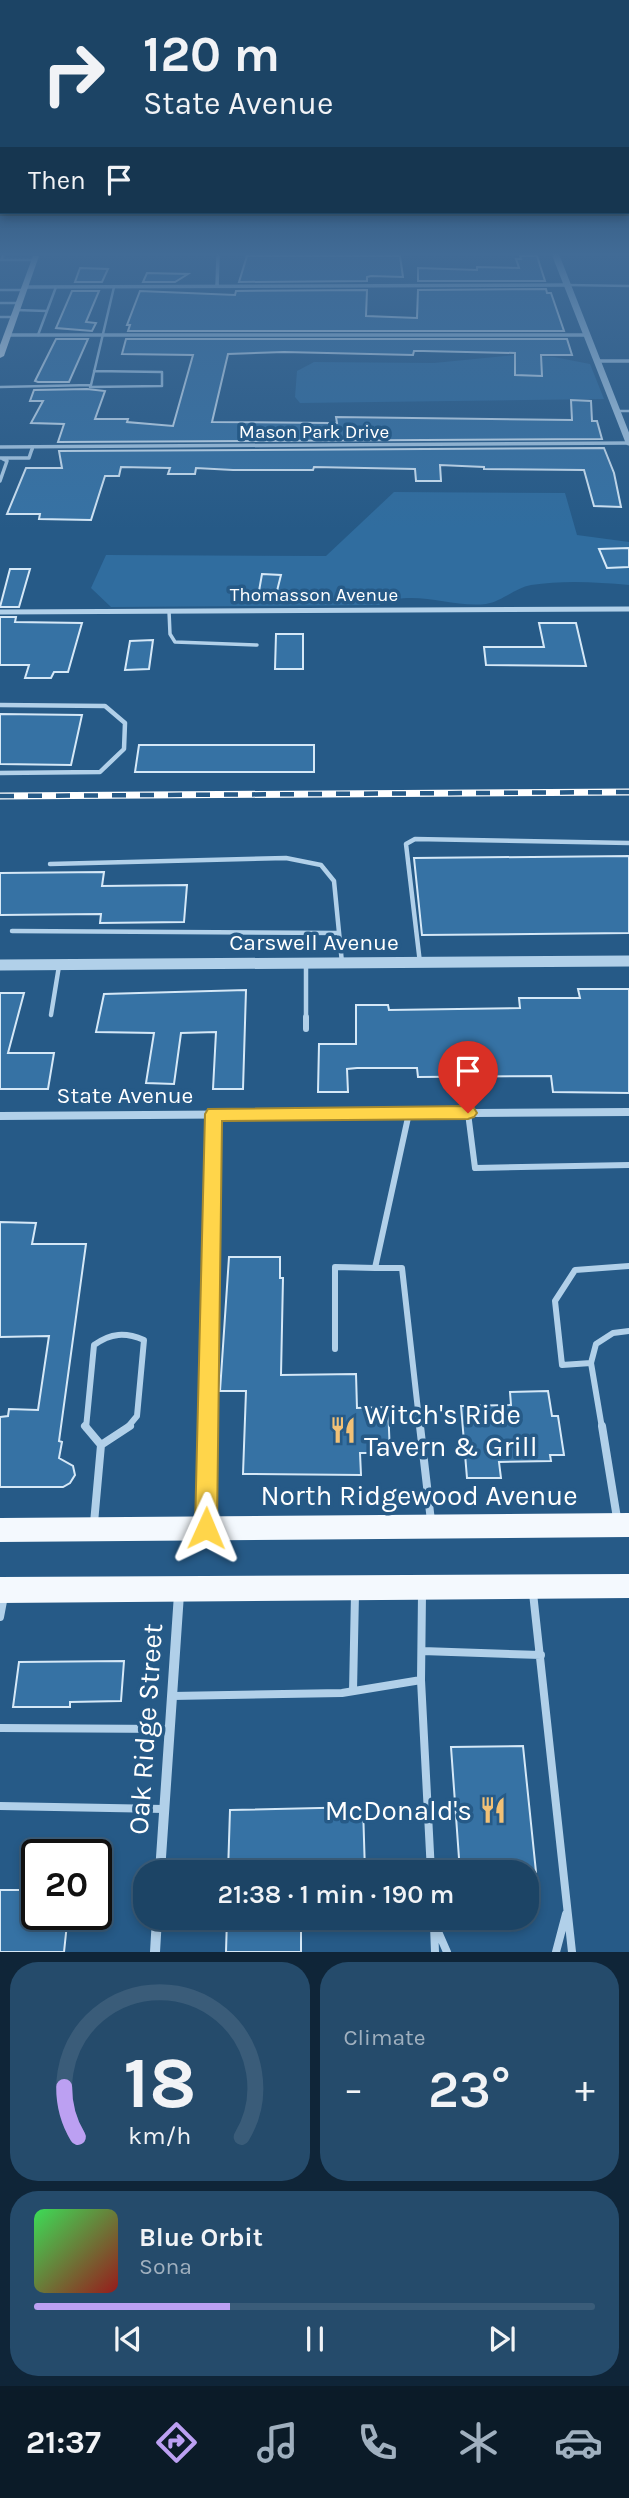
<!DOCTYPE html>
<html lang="en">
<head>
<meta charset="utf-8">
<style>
  body { margin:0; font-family:Karla,sans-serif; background:#254b6b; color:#f1f3f6; height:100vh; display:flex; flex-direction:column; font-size:26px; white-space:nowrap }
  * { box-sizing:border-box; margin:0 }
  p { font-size:23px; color:#a0b0bf }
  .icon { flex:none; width:38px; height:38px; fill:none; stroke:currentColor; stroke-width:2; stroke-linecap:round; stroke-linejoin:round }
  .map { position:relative; height:1952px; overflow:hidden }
  .details { display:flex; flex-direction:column; gap:10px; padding:10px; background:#0f2538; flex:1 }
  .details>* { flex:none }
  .hud { position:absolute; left:0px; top:0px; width:630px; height:214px; box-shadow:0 4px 10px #0003,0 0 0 2px #3a5c79; background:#1c4465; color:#f1f3f6; overflow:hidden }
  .speed { position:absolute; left:21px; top:1839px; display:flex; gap:14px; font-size:35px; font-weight:700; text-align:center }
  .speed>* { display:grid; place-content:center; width:91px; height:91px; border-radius:50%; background:#1c4465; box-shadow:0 4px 10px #0003,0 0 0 2px #3a5c79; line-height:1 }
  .speed .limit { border:4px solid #111; border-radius:10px; background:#fff; color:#111 }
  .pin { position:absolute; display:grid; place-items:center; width:60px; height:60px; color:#fff; margin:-72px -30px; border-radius:50% 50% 50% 0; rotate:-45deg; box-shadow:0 0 7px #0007 }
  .pin .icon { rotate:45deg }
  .me { position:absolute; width:77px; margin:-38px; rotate:1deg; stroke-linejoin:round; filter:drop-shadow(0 0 5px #0008) }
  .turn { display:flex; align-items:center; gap:24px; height:147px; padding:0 28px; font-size:32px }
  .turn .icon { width:91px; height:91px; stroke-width:2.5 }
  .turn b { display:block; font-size:49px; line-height:60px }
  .then { display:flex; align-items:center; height:66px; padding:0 28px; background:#0003; gap:14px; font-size:26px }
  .big { font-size:52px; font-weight:600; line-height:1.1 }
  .details .tile { flex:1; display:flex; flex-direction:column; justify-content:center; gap:10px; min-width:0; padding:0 24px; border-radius:28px; background:#254b6b }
  .details .dial { align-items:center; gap:0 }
  .dial svg { height:182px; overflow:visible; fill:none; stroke:#3a5c79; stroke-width:7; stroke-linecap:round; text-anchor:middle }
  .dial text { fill:#f1f3f6; stroke:none }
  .song { display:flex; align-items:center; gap:21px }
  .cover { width:84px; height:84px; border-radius:10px; background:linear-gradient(135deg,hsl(130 70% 55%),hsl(0 70% 35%)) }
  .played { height:7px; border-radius:4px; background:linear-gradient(90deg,#bca0f2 35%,#3a5c79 35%) }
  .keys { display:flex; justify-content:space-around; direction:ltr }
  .heat { display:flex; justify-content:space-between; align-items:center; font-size:38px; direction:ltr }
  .details .tiles { flex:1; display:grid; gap:10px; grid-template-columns:1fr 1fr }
  .tile:last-child { grid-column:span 2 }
  .trip { position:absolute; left:133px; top:1860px; width:406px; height:70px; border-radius:28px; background:#1c4465; box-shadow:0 4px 10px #0003,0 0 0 2px #3a5c79; font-weight:600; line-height:70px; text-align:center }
  .tabs { display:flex; height:112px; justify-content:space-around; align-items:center; background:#0b1b28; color:#a0b0bf }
  .tabs .icon { width:49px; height:49px }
  .tabs .on { color:#bca0f2 }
  .tabs b { font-size:32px; color:#f1f3f6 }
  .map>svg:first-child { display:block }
</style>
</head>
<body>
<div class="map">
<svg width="629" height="1952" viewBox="0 0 629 1952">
  <rect width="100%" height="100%" fill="#265a87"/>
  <path fill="#306d9f" d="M515,355L554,357L590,364L604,399L300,403L295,397L297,371L314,362L434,363Z
    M394,492L565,493L577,535L629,542V585C597,582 563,580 531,585C515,588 501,602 486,604C449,608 414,588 379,605L111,607L91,588L106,555L326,556Z"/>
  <path fill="#3672a4" stroke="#d5e8f7" stroke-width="2" d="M247,256H400L403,277L371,276L367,277V281L239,282Z
    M520,256H537L545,281H418V268L477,270V267L519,268L516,259H521Z
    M80,268L108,269L102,282H75Z
    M147,273L188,274L175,282H143Z
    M546,289L547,293H551L564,331H128L130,325H127L140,291L235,295L236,291L367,290L366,316L417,318L418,290Z
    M72,291H99L86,322L96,323L92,331L56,328Z
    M56,339H88L69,382H38L35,381Z
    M126,339H567L572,355H541L542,376L515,375V353L423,351H414L413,355L284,352L228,354L212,422L331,423H337L336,417L572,420L571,400L591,401L592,421H597L602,439L58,442L64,424L31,423L43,401H30L34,390L87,389L105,391L95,419H128L127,422L173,426L193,355L122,354Z
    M604,448L614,473L621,507L594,506L584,470L484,469V467L440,465L441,481H416L415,469L314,467L313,470H233L196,468L195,474H168L170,468L121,467L119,476H105L91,520L39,519L40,514H7L26,468H62L59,451Z
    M629,548V567L607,568L599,549Z
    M10,569H30L19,607H0Z
    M262,574L281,575L277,591H259Z
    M0,617H16L15,622L82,623L68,672H54L51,678H25L29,665H0Z
    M539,623H576L586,666L486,665L484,647H544Z
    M276,634H303V669H275Z
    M153,640L149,669L125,670L130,641Z
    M0,714L82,715L71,765L0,764Z
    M139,745H314V772H135Z
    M629,856V933L422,935L414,858Z
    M104,872L102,886L187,885L184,922L100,923L101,914L0,915V873Z
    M578,989H629V1093L553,1092L551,1076L418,1077L417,1068H357L347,1069L348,1092H318L319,1044H356V1005H388L389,1010L520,1008L519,998H580Z
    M246,990L243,1089H213L216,1032L181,1033L174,1084L146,1083L154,1033L96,1032L104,994Z
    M0,993H24L8,1053H54L48,1089H0Z
    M0,1222L36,1223L32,1244H86L59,1441L62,1442L59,1458L73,1466L75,1475L70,1483L63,1487H0V1417L8,1416L9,1409L38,1410L49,1336L0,1337Z
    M229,1257H280V1278H283L281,1375L356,1374L357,1408L388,1407L390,1453H360L361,1475L243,1474L246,1391H220Z
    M548,1391L552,1416H558L564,1455H550L551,1461L499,1462L501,1478H467L461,1406L511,1405L510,1392Z
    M124,1661L121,1701L70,1702V1707H13L19,1662Z
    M523,1746L536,1872H460L451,1747Z
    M363,1807L365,1872H228L230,1810Z
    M0,1890H37V1914H68L64,1952H0Z
    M227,1918H301V1952H226Z"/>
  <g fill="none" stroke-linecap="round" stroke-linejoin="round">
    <path stroke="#b1d0e9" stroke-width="2.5" d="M3,256L1,260H35
      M568,285L629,286
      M0,290H24
      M0,303H19
      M16,310L47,311L56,287
      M0,317H14
      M38,335L47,311
      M0,387L91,385L114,287
      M90,387L162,386V372L94,371
      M616,411H629
      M32,450L33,447"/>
    <path stroke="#b1d0e9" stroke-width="3.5" d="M0,458H29L32,449
      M0,481L7,461L3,459
      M169,611L170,634L175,642L257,645"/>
    <path stroke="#b1d0e9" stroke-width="4.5" d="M0,705L105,706L125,723L124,749L100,772L0,773
      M50,864L286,858L321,865L334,881L342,963
      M12,931L339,933
      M306,963V1018
      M420,963L406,844L415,839L629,843
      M51,1015L59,966"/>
    <path stroke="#b1d0e9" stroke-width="6" d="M306,1017V1029
      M409,1113L375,1268H402L420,1428
      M468,1113L475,1168L629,1165
      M335,1349V1267L375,1268
      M591,1363L562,1365L555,1301L575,1270L629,1266
      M86,1428L94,1345C111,1333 125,1332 144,1340L137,1416L127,1428
      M208,1428L214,1114
      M602,1428L591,1363L596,1344L613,1333L629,1331"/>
    <path stroke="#b1d0e9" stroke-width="8" d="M85,1426L101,1445
      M420,1426L431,1521
      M602,1426L617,1518
      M101,1445L130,1426
      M94,1523L101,1445
      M206,1524L208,1426
      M533,1593L572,1952
      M422,1594L421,1680L431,1872
      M0,1617L4,1596
      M422,1651L541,1655
      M353,1691L355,1594
      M172,1696L342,1693L421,1680
      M0,1728L170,1729
      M0,1806L164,1809
      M433,1920L447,1952
      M434,1925L435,1952
      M556,1952L566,1914"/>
    <path stroke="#b1d0e9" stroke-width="3.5" d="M217,286L218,256
      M25,287L568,285
      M7,335H586
      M596,361H629
      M0,447L629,443"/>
    <path stroke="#b1d0e9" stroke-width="5" d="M0,612L629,609"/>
    <path stroke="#b1d0e9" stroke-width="8" d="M0,1116L629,1112"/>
    <path stroke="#b1d0e9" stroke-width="10" d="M160,1872L179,1594
      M155,1952L157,1918"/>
    <path stroke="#b1d0e9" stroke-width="7" d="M556,256L629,442"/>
    <path stroke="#b1d0e9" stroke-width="11" d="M0,965L629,961"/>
    <path fill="#dbeaf7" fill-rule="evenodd" d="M33,256H39L4,356L0,358V345Z"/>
    <path fill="#f4f9fe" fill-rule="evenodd" d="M629,1513V1537L0,1542V1518Z
      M629,1574V1598L0,1603V1577Z"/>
    <defs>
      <path id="rail" d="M0,796L629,792"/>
    </defs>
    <use href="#rail" stroke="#fff" stroke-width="7"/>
    <use href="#rail" stroke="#265a87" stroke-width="4.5" stroke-dasharray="14" stroke-linecap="butt"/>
  </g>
  <linearGradient id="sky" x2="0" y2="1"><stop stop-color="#15324a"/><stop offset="0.48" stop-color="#416b96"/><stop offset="1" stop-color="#416b96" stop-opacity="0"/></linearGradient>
  <rect width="629" height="529" fill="url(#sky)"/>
  <path fill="#ffd54a" stroke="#a68a30" stroke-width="2" d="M468,1106L474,1108L477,1113L474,1117L468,1119L222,1121L217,1528L213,1536L206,1539L198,1536L195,1528L205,1114L208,1109Z"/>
  <defs>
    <symbol id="restaurant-bare" viewBox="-9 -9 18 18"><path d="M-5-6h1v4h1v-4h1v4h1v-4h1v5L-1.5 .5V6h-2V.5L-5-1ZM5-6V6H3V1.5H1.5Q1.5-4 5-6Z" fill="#f2c176" stroke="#265a87" stroke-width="2.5" paint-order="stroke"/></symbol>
  </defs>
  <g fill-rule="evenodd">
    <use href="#restaurant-bare" x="324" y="1411" width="38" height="38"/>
    <use href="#restaurant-bare" x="474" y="1791" width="38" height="38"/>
  </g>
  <g text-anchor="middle" stroke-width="7" stroke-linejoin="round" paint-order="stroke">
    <g font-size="19" fill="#fff" stroke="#265a87">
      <text x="314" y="438">Mason Park Drive</text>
      <text x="314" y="601">Thomasson Avenue</text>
    </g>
    <g font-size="23" fill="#fff" stroke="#265a87">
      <text x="314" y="950">Carswell Avenue</text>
      <text x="125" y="1103">State Avenue</text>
    </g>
    <g font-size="28" fill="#fff" stroke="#265a87" text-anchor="start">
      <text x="364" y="1424">Witch's Ride<tspan x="364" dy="32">Tavern &amp; Grill</tspan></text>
      <text x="472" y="1820" text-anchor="end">McDonald's</text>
    </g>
    <g font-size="28" fill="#fff" stroke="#265a87">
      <text x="419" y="1505">North Ridgewood Avenue</text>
      <text transform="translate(145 1729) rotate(-86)" y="10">Oak Ridge Street</text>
    </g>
  </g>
</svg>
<div class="speed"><div class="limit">20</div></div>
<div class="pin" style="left:468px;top:1113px;background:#d93025"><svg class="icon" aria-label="arrive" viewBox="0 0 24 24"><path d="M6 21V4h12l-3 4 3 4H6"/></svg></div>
<svg class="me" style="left:206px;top:1528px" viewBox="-20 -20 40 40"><path d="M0-17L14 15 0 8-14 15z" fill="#ffd54a" stroke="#fff" stroke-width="4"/></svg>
<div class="trip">21:38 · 1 min · 190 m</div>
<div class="hud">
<div class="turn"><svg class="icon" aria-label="right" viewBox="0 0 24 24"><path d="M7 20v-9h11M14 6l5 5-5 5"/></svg><div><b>120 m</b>State Avenue</div></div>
<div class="then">Then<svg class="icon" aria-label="arrive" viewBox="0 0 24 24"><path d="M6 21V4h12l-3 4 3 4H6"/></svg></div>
</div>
</div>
<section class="details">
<div class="tiles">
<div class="tile dial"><svg viewBox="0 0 100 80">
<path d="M14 69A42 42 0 1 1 86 69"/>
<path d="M14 69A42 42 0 0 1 8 47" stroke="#bca0f2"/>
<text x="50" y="56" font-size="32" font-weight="700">18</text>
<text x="50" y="72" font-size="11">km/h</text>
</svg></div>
<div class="tile"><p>Climate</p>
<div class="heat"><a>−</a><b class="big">23°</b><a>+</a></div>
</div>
<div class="tile">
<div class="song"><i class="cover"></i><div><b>Blue Orbit</b><p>Sona</p></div></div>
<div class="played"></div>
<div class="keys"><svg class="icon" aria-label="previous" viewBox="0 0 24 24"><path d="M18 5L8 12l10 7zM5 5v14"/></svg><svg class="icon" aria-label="pause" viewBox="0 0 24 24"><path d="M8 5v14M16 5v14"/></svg><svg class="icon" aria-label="next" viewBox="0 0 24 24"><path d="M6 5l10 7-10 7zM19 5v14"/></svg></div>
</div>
</div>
</section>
<nav class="tabs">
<b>21:37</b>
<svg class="icon on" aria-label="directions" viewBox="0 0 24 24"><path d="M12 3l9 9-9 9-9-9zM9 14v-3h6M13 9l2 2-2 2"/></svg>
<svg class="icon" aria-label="music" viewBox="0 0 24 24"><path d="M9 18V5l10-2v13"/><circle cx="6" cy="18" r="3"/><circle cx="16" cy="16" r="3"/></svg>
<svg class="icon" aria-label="phone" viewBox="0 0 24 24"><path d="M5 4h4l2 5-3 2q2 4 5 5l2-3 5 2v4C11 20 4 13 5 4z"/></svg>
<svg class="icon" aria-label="climate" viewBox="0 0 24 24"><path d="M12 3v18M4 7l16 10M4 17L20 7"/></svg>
<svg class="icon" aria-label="car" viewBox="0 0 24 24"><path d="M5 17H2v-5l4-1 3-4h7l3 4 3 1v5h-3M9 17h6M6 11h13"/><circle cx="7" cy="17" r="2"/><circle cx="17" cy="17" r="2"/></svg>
</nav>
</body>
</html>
